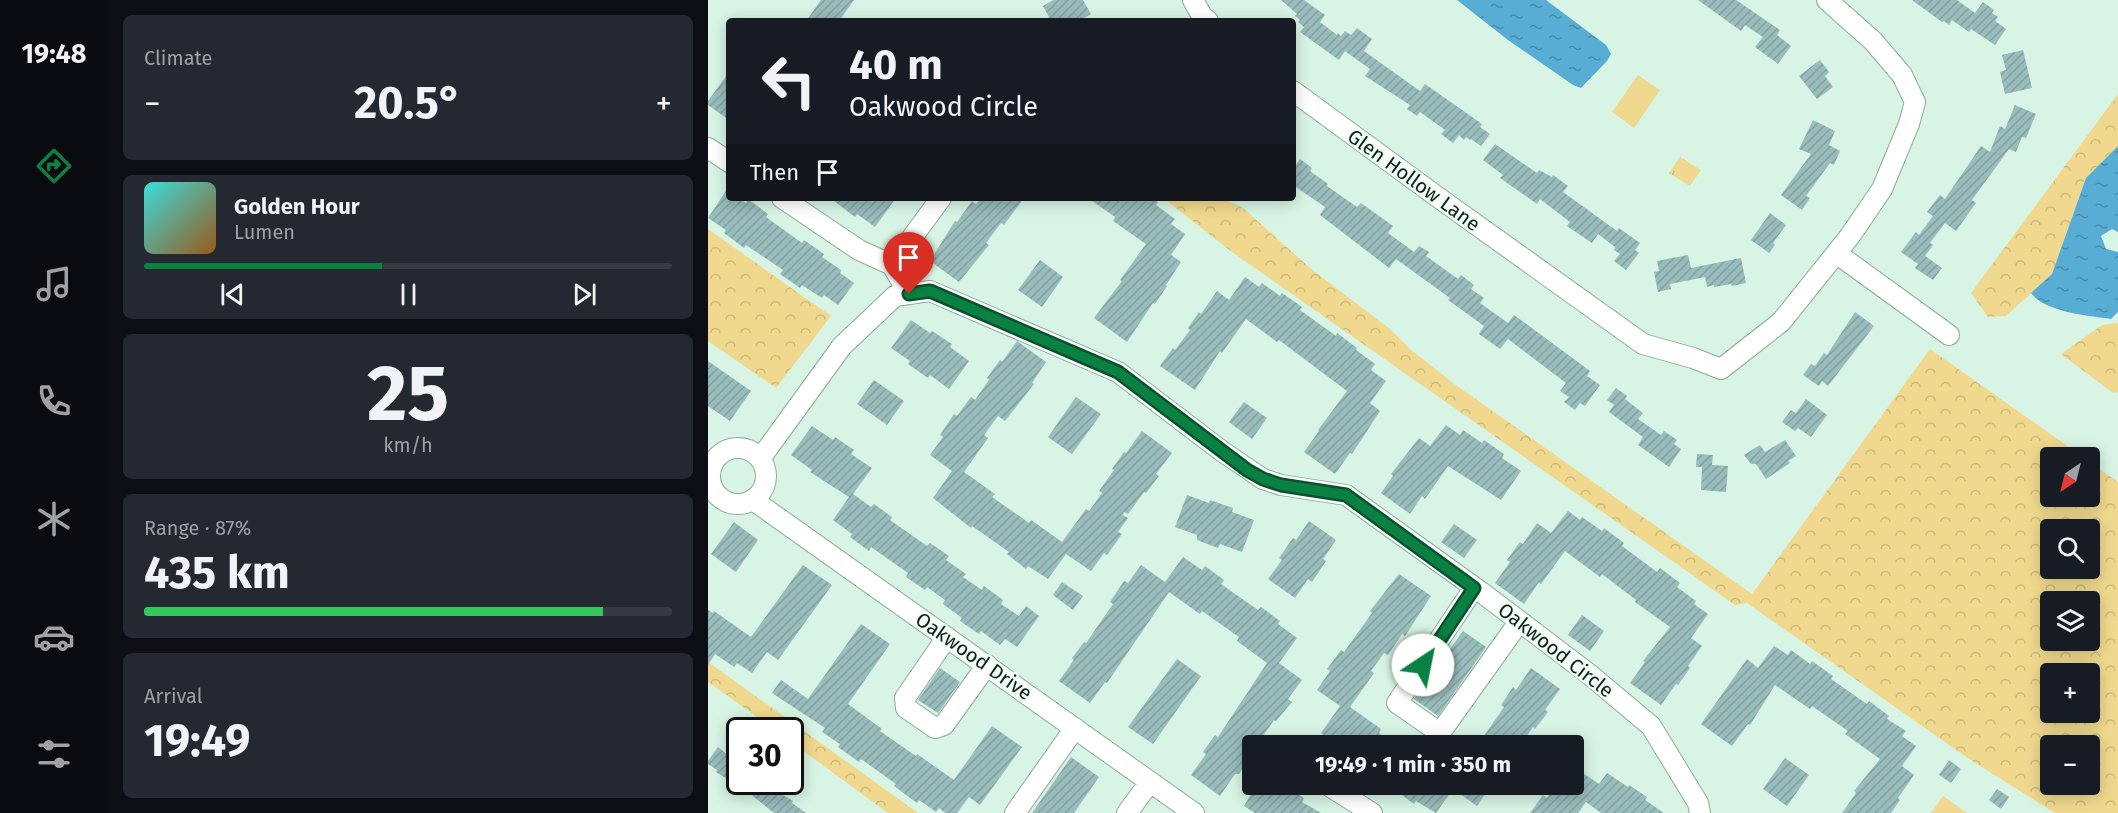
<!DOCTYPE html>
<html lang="en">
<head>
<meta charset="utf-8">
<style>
  body { margin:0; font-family:"Fira Sans",sans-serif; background:#242831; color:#f1f3f6; height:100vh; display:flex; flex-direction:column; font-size:22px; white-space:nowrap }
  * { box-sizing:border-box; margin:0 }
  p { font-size:20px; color:#9ea1a6 }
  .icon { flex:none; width:33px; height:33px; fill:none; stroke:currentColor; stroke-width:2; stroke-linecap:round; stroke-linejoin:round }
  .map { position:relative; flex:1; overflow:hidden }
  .sheet { display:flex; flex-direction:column; gap:15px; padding:15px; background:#0d0f14; width:600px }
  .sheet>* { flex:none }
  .hud { position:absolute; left:18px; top:18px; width:570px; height:183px; border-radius:6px; box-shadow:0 3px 15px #0003; background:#171b24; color:#f1f3f6; overflow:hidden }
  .needle { width:39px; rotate:215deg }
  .controls { position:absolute; left:1332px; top:447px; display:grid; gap:12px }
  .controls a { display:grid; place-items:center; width:60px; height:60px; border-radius:6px; background:#171b24; box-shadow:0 3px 15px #0003; font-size:30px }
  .speed { position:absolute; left:18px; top:717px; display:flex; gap:12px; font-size:30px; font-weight:700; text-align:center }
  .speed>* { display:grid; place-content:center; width:78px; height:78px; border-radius:50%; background:#171b24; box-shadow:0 3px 15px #0003; line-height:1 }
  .speed .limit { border:3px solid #111; border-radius:9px; background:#fff; color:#111 }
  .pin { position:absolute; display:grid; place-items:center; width:51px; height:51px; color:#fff; margin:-62px -26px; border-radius:50% 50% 50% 0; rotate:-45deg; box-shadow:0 0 6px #0007 }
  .pin .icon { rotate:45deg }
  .me { position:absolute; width:66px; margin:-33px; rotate:34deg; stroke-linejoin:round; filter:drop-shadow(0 0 4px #0008) }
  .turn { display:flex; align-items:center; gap:21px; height:126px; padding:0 24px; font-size:27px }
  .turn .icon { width:78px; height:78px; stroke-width:2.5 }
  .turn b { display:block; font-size:42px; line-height:51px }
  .then { display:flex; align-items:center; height:57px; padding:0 24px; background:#0003; gap:12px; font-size:22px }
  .big { font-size:45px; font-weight:700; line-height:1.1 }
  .sheet .tile { flex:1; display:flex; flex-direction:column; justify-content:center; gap:9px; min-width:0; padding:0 21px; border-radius:9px; background:#242831 }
  .sheet .dial { align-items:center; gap:0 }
  .dial b { font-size:78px; line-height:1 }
  .song { display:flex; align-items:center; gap:18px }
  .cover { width:72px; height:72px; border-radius:9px; background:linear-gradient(135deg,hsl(180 70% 55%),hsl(30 70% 35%)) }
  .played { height:6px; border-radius:3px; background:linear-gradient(90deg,#0b8043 45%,#363941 45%) }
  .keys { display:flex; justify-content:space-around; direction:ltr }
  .heat { display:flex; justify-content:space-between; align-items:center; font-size:33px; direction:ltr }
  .charge { height:9px; border-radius:4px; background:linear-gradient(90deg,#34c759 87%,#363941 0) }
  .trip { position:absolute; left:534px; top:735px; width:342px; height:60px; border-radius:6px; background:#171b24; box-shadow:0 3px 15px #0003; font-weight:700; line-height:60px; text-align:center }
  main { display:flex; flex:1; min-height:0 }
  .dock { display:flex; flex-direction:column; width:108px; justify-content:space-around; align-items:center; background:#090b0e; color:#9ea1a6 }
  .dock .icon { width:42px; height:42px }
  .dock .active { color:#0b8043 }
  .dock b { font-size:27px; color:#f1f3f6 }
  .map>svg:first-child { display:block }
</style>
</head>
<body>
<main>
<nav class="dock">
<b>19:48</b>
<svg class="icon active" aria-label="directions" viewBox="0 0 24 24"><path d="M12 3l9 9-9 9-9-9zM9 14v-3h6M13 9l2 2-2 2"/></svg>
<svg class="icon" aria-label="music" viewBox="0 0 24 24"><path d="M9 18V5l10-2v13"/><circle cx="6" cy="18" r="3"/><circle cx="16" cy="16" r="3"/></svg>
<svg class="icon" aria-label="phone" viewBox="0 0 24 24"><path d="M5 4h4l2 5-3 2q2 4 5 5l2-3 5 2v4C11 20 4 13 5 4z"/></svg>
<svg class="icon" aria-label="climate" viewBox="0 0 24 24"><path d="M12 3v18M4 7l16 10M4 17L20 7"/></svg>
<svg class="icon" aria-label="car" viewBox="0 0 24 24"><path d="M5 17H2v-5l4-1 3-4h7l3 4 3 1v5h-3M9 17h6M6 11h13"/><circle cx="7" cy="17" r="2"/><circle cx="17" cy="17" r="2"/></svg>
<svg class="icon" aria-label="filters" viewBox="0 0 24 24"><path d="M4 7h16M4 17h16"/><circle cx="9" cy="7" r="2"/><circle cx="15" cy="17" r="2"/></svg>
</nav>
<section class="sheet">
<div class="tile"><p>Climate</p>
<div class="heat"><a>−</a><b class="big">20.5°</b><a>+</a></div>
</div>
<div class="tile">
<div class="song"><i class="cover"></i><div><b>Golden Hour</b><p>Lumen</p></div></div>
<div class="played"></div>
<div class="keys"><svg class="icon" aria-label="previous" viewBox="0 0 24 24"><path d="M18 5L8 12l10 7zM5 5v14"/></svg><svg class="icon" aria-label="pause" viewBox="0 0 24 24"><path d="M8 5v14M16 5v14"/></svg><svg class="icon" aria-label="next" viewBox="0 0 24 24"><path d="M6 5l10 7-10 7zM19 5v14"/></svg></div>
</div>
<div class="tile dial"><b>25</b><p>km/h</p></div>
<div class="tile"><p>Range · 87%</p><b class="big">435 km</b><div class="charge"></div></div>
<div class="tile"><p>Arrival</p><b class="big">19:49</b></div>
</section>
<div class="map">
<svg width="1410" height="813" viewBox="0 0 1410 813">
  <defs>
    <pattern id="forest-crowns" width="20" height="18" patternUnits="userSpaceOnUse" patternTransform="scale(1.5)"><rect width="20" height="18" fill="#f0d98e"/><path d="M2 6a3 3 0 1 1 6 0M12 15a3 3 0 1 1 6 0" fill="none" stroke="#cdba7a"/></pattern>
    <pattern id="park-tufts" width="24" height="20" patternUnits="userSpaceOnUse" patternTransform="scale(1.5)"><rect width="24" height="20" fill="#f0d98e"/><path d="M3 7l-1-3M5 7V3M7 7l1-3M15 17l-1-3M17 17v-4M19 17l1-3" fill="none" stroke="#cdba7a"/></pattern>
    <pattern id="water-ripples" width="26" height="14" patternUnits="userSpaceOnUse" patternTransform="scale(1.5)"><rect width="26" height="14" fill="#58add4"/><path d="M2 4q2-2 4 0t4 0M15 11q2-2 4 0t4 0" fill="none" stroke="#478cab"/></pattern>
    <pattern id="building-hatch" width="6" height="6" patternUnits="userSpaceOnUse" patternTransform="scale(1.5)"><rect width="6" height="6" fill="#99bcbc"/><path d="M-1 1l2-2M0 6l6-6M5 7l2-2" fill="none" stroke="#83a1a1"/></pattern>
  </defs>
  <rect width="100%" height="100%" fill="#d7f4e4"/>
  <path fill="#f0d98e" d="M930,75L952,90L926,128L904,112Z"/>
  <path fill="url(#forest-crowns)" fill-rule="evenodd" d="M1410,94V146L1378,178L1344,274L1298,316L1280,317L1263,293Z
    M455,198H515L535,208L602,268L683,330L702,349L745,383L1044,594L1222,349L1375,457L1342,458V496H1382V462L1410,482V813H1347L1261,759L1039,603L1027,605L524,252ZM1342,530H1382V568H1342ZM1342,602H1382V640H1342ZM1342,674H1382V712H1342ZM1342,746H1382V784H1342Z
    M0,229L123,316L68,388L0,341Z
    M1410,323V392L1405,393L1353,354L1394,325Z
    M0,662L210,813H180L83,742L82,730H67L0,682Z
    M1235,796L1259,813H1223Z"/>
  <path fill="url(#park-tufts)" d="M972,157L993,170L982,186L961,173Z"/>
  <path fill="url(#water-ripples)" d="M749,0H838L898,45L903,54L899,61L873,88L865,85L800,40Z
    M1410,146V232L1404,229L1393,236L1398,249L1410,252V312L1403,319C1381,316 1336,312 1323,293L1344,274L1378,178Z"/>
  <path fill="url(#building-hatch)" d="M113,0H146L131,21H98Z
    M345,0H375L383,14L371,21H343L335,6Z
    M573,0H596L617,15L612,22L629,35L630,33L633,36L637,31L643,35L649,28L664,39L656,51L712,91L717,84L774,124L772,127L782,134L773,146L763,139L762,140L758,137L756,140L751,135L745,143L733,134L737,130L712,112L709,116L699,109L702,105L657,76L662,69L637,51L631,60L592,32L596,27L590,22L592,20L587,16L589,14Z
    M990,0H1028L1072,30L1069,35L1083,46L1070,64L1047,47L1055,37L1037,25L1033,31Z
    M1204,0H1249L1267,13L1275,2L1286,10L1284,13L1290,17L1287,21L1298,29L1287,45L1263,29L1261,32L1244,20L1241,25L1236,21L1234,22Z
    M1315,50L1324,88L1297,94L1292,72L1298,70L1294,55Z
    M1112,60L1121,72L1117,76L1125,87L1109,99L1091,76Z
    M21,72V120L0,105V101Z
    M1307,105L1328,114L1318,138L1314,137L1308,152L1301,149L1264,200L1268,203L1248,231L1237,223L1222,243L1225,245L1217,256L1234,268L1225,280L1207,268L1210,264L1193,252L1208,232L1211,235L1225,216L1219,212L1232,195L1237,199L1273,146L1282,152L1292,126L1297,129Z
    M1105,120L1127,131L1121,145L1132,151L1126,165L1122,163L1098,196L1102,198L1094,210L1073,195L1103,154L1091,149Z
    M787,144L829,173L831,170L844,177L845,175L860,186L855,192L909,231L911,228L932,243L927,250L931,253L918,270L906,261L912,254L906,250L907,247L890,234L884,243L859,226L862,222L832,199L829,204L792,178L795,175L775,160Z
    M592,159L604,168L602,171L620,184L619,186L649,207L653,203L685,226L680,233L706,252L711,246L721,252L718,256L750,279L753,275L766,285L763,289L776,298L772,303L800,323L806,315L882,371L879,376L892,385L877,406L872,403L867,410L856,402L861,397L852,391L858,383L800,339L792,349L771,334L776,326L740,300L742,298L688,259L681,268L612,215L617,207L585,185V169Z
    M21,186V198H31L38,203L40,199L60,214L58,217L94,243L96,240L116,254L114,257L133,270L132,273L146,283L130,305L116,295L114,298L94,285L92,288L72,274L75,270L38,245L36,248L16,233L18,230L0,218Z
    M122,198H188L167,227L149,214L147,217Z
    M273,198H316L296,225L293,223L278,243L281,245L251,282L222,261L247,221L249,222L264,201L268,204Z
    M380,198H444L450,202L448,205L467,219L463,224L477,234L463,255L473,262L458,285L459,286L447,304L445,303L419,342L386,318L414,281L412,280L438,244L405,221L407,217Z
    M1062,213L1078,225L1065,243L1067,245L1061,253L1043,240Z
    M980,255L983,268L1033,258L1038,283L1024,286L1023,284L1006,287V285L999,287L997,277L962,284L963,289L950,292L946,272L951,271L949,261Z
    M332,260L355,277L334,307L310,290Z
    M537,277L551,287L554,283L572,296L574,293L594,307L592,310L628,336L629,333L649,348L648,350L667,364L663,370L678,381L662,403L672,411L644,454L642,453L627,474L596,452L611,431L610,430L639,391L571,340L569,342L538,319L514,353L512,351L487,390L452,366L465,348L467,350L482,330L480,328L491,312L493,314L509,291L521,300Z
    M1147,312L1166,326L1120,386L1114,381L1111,386L1095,375L1103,364L1107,366L1116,353L1119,355Z
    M203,320L222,333L224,331L244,344L242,347L261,361L241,389L222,375L220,378L200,364L202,361L183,348Z
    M309,341L338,362L324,383L326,384L297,421L290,416L276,435L280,438L256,472L287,494L284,497L321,523L323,520L354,542L378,509L381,511L394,493L391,491L406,470L404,469L416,452L418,453L434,431L464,453L448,474L451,476L438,493L436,492L420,514L416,512L415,515L420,518L410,532L414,534L399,555L396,553L383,571L358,554L340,579L320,566L318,569L299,554L301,552L264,526L263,528L225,498L244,471L222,455L235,437L232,435L246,414L249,416L263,397L267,400L281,380L279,378L292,360L294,362Z
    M0,361L43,391L22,421L0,406Z
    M166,380L196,401L179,425L149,404Z
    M908,388L919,396L917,399L935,413L930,419L953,435L956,431L969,440L966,444L973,449L961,467L930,445L935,437L901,412L906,405L899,400Z
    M368,397L393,414L364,454L340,437Z
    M1098,399L1119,415L1103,437L1090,428L1087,431L1074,422L1083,410L1088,413Z
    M536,402L559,418L544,439L521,422Z
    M738,425L752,435L755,430L774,443L776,440L796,454L794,458L813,471L793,500L740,466L717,499L714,496L702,514L673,493L685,476L683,474L711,438L722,446Z
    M104,426L125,440L127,437L146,450L143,454L164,468L145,494L163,507L166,504L184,517L182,520L219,546L222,543L241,556L238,560L258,574L255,577L274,590L276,586L295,600L293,604L311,616L318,606L331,616L309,647L297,639L292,645L273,631L271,634L252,621L254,618L235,604L237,600L219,587L217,590L198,577L200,573L163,547L161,551L142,537L144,534L125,520L141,497L102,472L104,470L83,455Z
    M1077,440L1088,456L1080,461L1082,463L1058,479L1048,464H1043L1036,455L1052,445L1057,452Z
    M989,454L1005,455L1004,465L1020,466L1018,492L993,490L994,467H988Z
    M479,495L501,503L502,500L525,508L524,512L546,520L534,552L512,544L510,548L489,540V535L467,527Z
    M860,511L872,520L874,517L894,531L896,528L916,543L914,546L949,572L952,568L972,583L969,587L988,601L986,604L1000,614L983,638L994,646L980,666L982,668L970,685L968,684L953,705L922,683L937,662L935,661L962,627L927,602L928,600L894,574L892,577L857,551L833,584L831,582L816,604L787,583L802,562L799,560L812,542L815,544L829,523L843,533Z
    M601,521L628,540L615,559L618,561L604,582L600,579L587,598L560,579L574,560L571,558L585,538L588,540Z
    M26,522L50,540L28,572L3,554Z
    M746,524L769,540L756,558L733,542Z
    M475,557L494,570L497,566L516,580L513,584L550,610L553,607L572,621L570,624L589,638L571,663L594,680L580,699L584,702L568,721L566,720L548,746H544V750L539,758L541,759L531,774H527L512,796L483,775L498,754L495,752L507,735L510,737L559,663L529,641L531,637L494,611L492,614L461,592L399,683L397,682L382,703L351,681L366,660L364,658L376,642L378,643L405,604L402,602L416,581L420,583L433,565L457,582Z
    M95,565L124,585L70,660L59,652L44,673L29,663L26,667L7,654L0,665V610L5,613L6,611L43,637Z
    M691,574L723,596L697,636L694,634L680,655L676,653L663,671L666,673L642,707L673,729L671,733L688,746H630L613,733L632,706L609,690L622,671L619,669L633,650L636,652L664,613L662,611Z
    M354,582L375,596L365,610L345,595Z
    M874,615L896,631L882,651L860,635Z
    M153,624L182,644L140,704L174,729L172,731L208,756L209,754L246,780L284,726L314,747L272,805L261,797L249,813H237L231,808L228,812L211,800L209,803L186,786L188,784L153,759L151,762L130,747L132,744L114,732L117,728L64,693L73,680L100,699Z
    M755,631L778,647L730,716L706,699Z
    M1066,646L1080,655L1083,650L1102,664L1104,661L1125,676L1123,679L1159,704L1161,701L1181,716L1179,719L1198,731L1194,736L1208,746L1194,766L1206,775L1190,798L1192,800L1183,813H1134L1148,793L1146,791L1172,759L1137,734L1140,731L1104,706L1102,709L1067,685L1042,725L1040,724L1024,746L993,724L1039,659L1050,668Z
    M469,659L493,676L445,744L420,727Z
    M232,668L252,682L230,713L210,700Z
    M823,668L852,689L837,710L840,712L827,729L825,727L812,746H769L796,707L793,705L805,687L808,690Z
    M10,747L32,765V782H53L85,801L84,803L98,813H66L41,793L8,772L9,770L0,764V761Z
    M363,757L391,777L366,813H324Z
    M1077,758L1101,775L1079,806L1055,789Z
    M1241,760L1253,769L1243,783L1231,775Z
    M866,767L891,784L899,773L920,787L921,785L939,797L937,800L956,813H893L878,802L870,813H822L835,795L839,798L849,784H866Z
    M549,784H567L574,789L576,786L596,798L594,802L613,813H547L536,806Z
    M679,784H784L769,806L745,789L728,813L708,801L706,804Z
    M1289,789L1301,797L1293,809L1281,800Z"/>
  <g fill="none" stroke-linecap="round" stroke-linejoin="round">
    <defs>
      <path id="minor" d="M485,0L494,16L500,21
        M585,91L731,198L935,344L985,358L1013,369L1073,322L1142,236L1174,189L1201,124L1207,102L1194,75L1165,41L1119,0
        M0,148L21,162
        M74,198L151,250L184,265L201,294
        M1128,253L1241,335
        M184,265L233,198
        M2 476a28 28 0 1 1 56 0a28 28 0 1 1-56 0Z
        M52,459L134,346L187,296L222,291L410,372L515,452L555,479L573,485L638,495L773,592L881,674L943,726L990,803L992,813
        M45,500L486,813
        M766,588L689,703L732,733L811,622
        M239,637L197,698L198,708L227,728L236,725L279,665
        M618,784L664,813
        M307,813L367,728
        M419,813L442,782"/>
    </defs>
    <use href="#minor" stroke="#8eaa9b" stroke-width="22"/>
    <use href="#minor" stroke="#fff" stroke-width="20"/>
  </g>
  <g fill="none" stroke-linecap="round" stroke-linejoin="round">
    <defs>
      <path id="route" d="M201,294L222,291L410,372L539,470L555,479L573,485L638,495L766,588L715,665"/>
    </defs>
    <use href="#route" stroke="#07532c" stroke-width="15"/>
    <use href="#route" stroke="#0b8043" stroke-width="10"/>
  </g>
  <g text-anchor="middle" stroke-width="4.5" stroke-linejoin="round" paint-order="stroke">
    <g font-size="20" fill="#121d17" stroke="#edfef5">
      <text transform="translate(706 180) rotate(36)" y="7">Glen Hollow Lane</text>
      <text transform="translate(848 650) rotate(38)" y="7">Oakwood Circle</text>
      <text transform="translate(266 656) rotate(35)" y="7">Oakwood Drive</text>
    </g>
  </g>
</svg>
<div class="controls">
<a><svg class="needle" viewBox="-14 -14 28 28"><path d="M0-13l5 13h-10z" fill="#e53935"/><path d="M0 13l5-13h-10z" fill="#9ea1a6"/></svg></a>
<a><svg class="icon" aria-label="search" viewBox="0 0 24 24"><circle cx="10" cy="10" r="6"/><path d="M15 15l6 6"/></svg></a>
<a><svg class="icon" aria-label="layers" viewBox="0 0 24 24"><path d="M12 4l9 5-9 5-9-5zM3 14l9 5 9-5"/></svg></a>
<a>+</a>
<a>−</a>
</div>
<div class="speed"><div class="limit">30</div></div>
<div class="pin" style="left:201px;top:294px;background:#d93025"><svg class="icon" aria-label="arrive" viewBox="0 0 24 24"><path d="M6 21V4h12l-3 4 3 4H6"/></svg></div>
<svg class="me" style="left:715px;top:665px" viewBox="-20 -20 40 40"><circle r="19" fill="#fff"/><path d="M0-13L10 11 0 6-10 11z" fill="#0b8043"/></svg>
<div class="trip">19:49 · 1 min · 350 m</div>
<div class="hud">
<div class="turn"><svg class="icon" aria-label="left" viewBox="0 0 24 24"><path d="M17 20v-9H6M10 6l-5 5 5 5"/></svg><div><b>40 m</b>Oakwood Circle</div></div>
<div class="then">Then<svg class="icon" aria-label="arrive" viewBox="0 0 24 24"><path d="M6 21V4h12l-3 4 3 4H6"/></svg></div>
</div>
</div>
</main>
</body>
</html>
